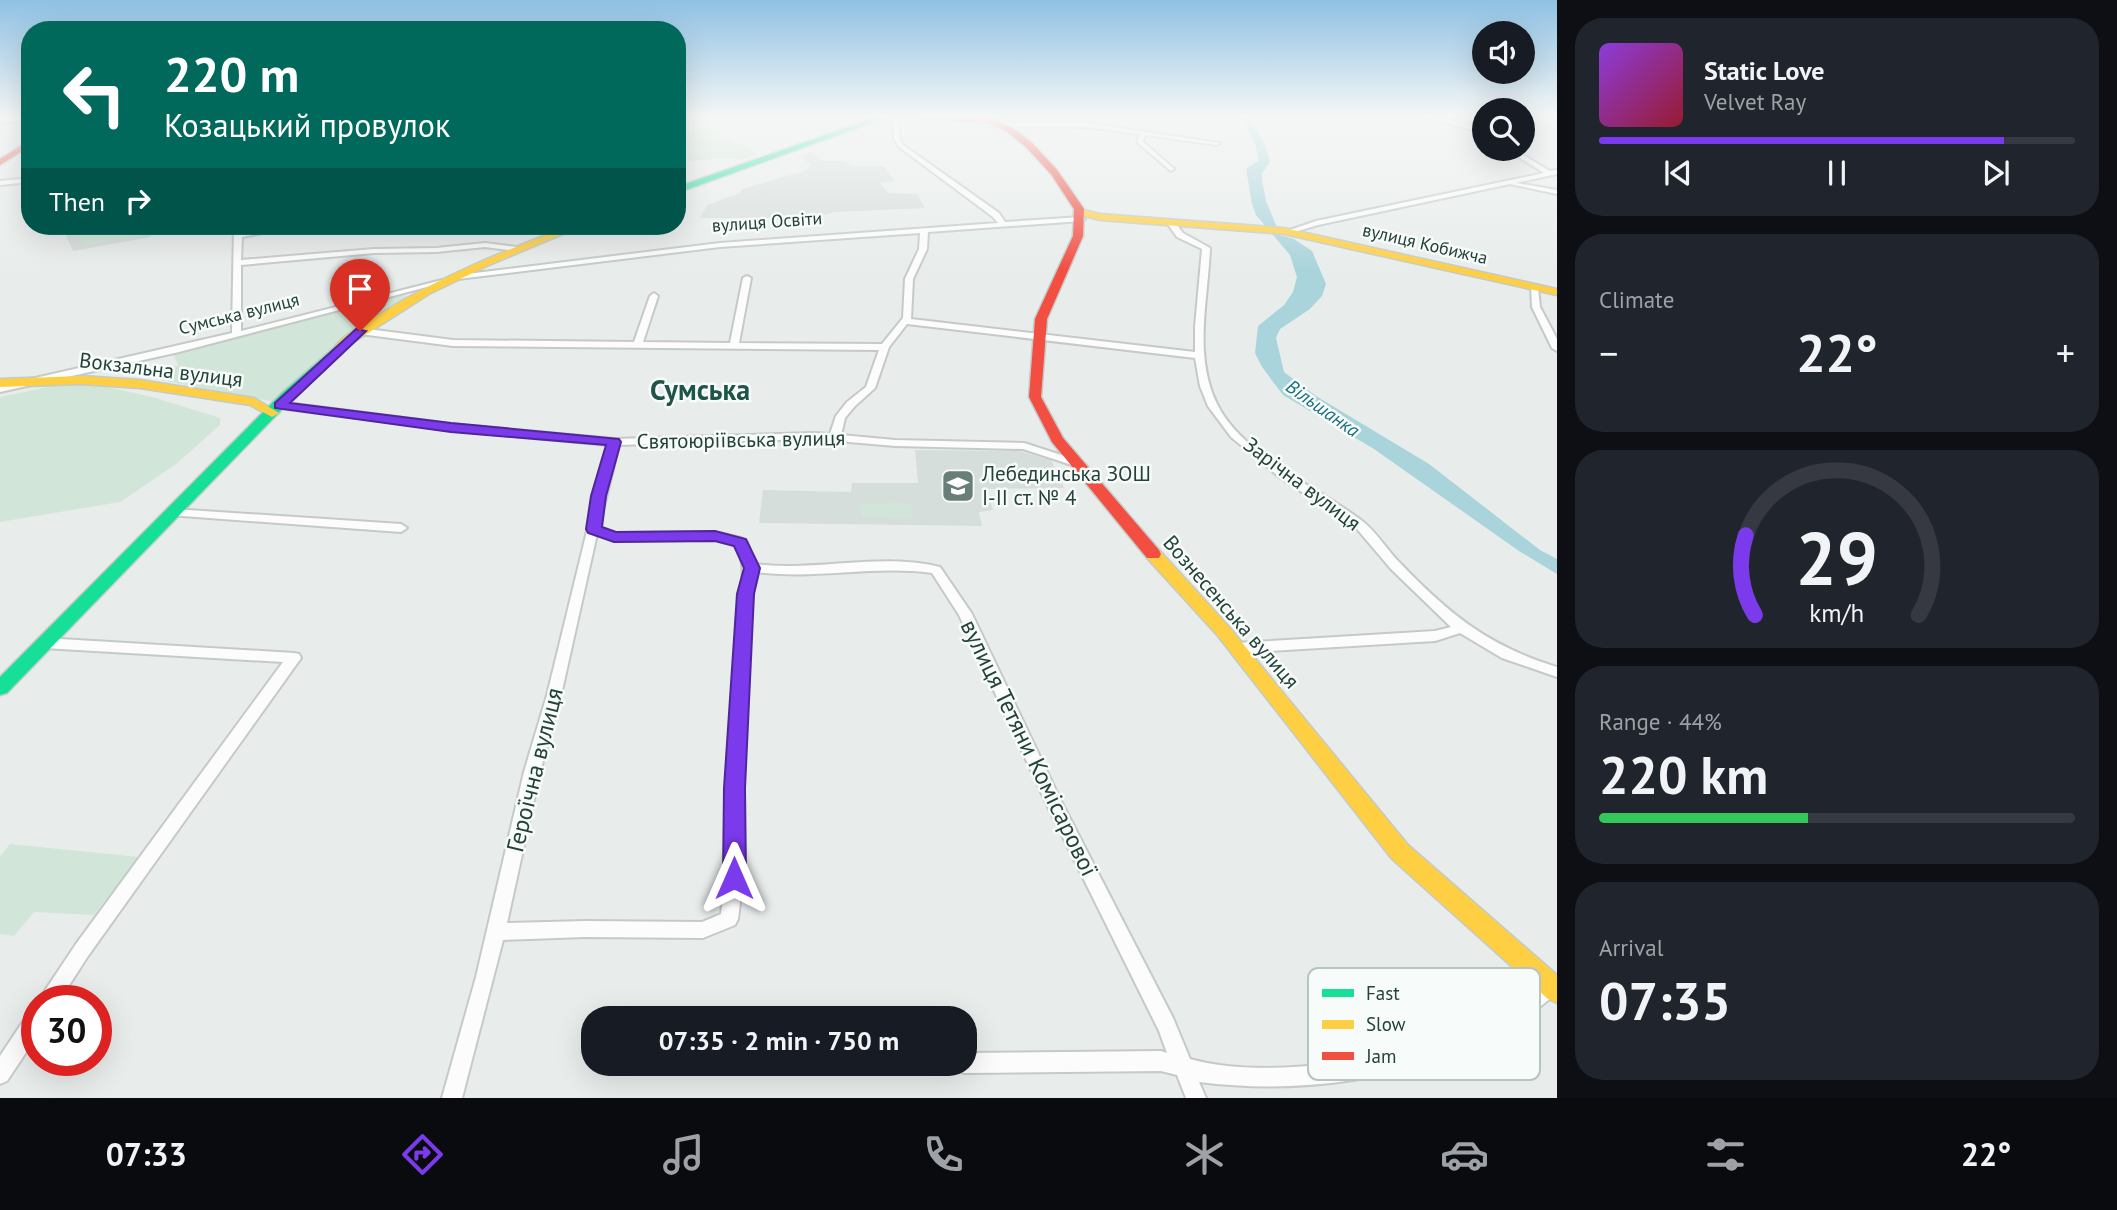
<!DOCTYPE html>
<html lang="en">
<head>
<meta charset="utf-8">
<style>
  body { margin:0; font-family:"PT Sans",sans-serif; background:#20242c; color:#f1f3f6; height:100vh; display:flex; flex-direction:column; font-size:26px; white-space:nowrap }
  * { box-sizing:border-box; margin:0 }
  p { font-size:23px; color:#9ea1a6 }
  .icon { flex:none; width:38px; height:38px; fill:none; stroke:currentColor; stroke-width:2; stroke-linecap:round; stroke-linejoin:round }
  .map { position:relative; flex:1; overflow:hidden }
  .panel { display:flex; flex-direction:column; gap:18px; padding:18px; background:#0d0f14; width:560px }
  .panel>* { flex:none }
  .top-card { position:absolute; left:21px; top:21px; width:665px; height:214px; border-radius:28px; box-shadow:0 7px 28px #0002; background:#00695c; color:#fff; overflow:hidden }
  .fabs { position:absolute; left:1472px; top:21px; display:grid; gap:14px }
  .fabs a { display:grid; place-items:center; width:63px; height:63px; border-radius:50%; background:#171b24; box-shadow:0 7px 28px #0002; font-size:35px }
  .speed { position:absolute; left:21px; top:985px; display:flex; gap:14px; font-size:35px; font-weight:700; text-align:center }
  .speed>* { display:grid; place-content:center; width:91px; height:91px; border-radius:50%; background:#171b24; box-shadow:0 7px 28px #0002; line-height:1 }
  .speed .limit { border:10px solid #d22; background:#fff; color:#111 }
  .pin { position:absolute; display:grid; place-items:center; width:60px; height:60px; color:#fff; margin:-72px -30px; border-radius:50% 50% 50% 0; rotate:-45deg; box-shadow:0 0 7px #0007 }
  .pin .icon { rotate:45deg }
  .me { position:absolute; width:77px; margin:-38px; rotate:0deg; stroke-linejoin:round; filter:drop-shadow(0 0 5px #0008) }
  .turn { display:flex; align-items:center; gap:24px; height:147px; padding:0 28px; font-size:32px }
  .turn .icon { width:91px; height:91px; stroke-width:2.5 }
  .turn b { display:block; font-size:49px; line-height:60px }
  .then { display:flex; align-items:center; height:66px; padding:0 28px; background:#0003; gap:14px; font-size:26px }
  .big { font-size:52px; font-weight:700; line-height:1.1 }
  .panel .card { flex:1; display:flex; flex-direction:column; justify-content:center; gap:10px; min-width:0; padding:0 24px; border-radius:28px; background:#20242c }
  .panel .dial { align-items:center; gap:0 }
  .dial svg { height:182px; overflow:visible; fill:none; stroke:#363941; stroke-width:7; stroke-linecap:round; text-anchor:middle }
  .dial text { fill:#f1f3f6; stroke:none }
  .song { display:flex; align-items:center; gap:21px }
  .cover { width:84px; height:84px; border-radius:10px; background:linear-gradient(135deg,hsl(270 70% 55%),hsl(350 70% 35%)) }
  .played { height:7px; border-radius:4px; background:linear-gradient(90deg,#7c3aed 85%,#363941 85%) }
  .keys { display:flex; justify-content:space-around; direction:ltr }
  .heat { display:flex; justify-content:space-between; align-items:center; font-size:38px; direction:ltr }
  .charge { height:10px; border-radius:5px; background:linear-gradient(90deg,#34c759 44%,#363941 0) }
  .trip { position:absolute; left:581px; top:1006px; width:396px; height:70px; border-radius:28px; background:#171b24; box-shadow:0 7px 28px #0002; font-weight:700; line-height:70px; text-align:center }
  .tab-bar { display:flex; height:112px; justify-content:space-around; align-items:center; background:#090b0e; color:#9ea1a6 }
  .tab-bar .icon { width:49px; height:49px }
  .tab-bar .active { color:#7c3aed }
  .tab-bar b { font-size:32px; color:#f1f3f6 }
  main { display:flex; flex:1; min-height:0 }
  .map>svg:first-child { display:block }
</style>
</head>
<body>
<main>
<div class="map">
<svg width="1557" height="1098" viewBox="0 0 1557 1098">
  <rect width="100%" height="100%" fill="#e8edeb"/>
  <path fill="#d6dedb" d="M811,152L821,161H844L851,166H884L895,181L880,183L888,193L917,194L925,208L834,212L801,222H787L769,218H700L707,205L740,193L742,189L805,171L811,165L800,156Z
    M62,226H152L151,237L73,251Z
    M915,450L1019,451L1051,460L1064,488L986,489L993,510L979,512L982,526L759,523L763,490L851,492L852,483H918Z"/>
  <path fill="#d1e6d8" d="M677,117H685L758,154L743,159L723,158L677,163Z
    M71,226H124L132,236L84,246Z
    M399,295L407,296L275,402L160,380V375L178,365L173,354Z
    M99,385L156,398L220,418V425L175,465L120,502L0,522V397L53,386Z
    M909,503L912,518L862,517L859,504Z
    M10,844L139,857L94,915L34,912L14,936L0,934V856Z"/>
  <path fill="#a9d4db" d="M1240,117H1248C1260,132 1265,144 1270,162L1262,173V180L1266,201L1280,235L1294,239L1312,251L1326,284L1322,296L1310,309L1280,329L1276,338L1284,372L1316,396L1429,464L1540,550L1557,559V574L1519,551L1374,449L1283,395L1262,367L1255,353L1258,326L1284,305L1293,292L1297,277L1290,255L1256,215L1252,204L1246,169L1259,160L1255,144Z"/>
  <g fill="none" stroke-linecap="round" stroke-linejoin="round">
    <defs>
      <path id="street" d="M30,117V121L0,123V119Z
        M892,117H898L900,139L903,145L999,213L1005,222L1081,217L1085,219L1081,221L928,232L927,249L913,279L911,319L1195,352V327L1202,249L1177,237L1167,223L1174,221L1183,233L1210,248C1208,301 1193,355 1217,404C1242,455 1317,487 1361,520C1377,532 1386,549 1400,563C1449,614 1488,646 1557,667V677L1502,658L1460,633L1435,641L1237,653L1232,651L1230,648L1232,645L1237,643L1435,631L1451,627L1391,569L1357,529L1278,476L1231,437L1208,406L1200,386L1195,358L907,324L889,347L875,388L855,406L845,418L841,435L895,440L1024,443L1080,461L1081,463L1080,465H1072L1023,449L895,446L814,439L619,445L599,527L615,533L715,532L741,538L747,542L755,564C817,572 880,552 940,567L972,614L1062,803L1173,1018L1190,1059C1268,1081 1405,1059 1478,1025C1502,1014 1524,996 1544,980L1551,977L1557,979V993C1539,1008 1521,1022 1501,1034C1480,1046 1455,1055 1432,1062C1356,1085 1278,1092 1199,1082L1206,1098H1186L1177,1075L1161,1071L964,1073L957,1070L954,1064H964V1053L1161,1051L1167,1053L1159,1031L1047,805L959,615L932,573C873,565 815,580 756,572L752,594L742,788L743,878L738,919L735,925L703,938L585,937L503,940L462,1098H442L476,977L524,772L547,695L608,445L451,430L279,408L274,405L279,402L451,424L614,439L814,433L830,434L836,416L847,402L866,387L879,350L453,346L360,334L356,331L360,328L453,340L634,342L650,296L654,293L658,296L643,342L730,343L743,278L747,276L751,278L739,343L882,344L903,318L905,279L919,249L920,233L720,247L458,279L454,277L458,275L720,243L998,223L993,217L899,147L894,139ZM597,534L614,541L715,540L736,545C744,562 744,576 740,594L726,788L725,878L721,914L702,922L585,921L507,923L540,772L561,695Z
        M1425,117H1437L1484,129V133Z
        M999,123H1084L1220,143L1217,145L1146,135L1142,141L1173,168L1174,169L1171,171L1137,142L1140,134L1084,127L997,126Z
        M1506,149H1513L1550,171L1557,170V174L1516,183L1557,190V194L1510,184L1318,225L1288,234L1284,232L1316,221L1544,173Z
        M30,178V182L0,185V181Z
        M234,226H242V232L283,226H300L242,237L241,260L374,249L436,248L485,243L517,247L521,249L517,251L485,247L436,252L374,253L241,265V331L442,280L446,282L179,352L0,392V386L232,333Z
        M1531,286L1538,288L1540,307L1557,339V351L1552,348L1532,307Z
        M173,509L401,524L407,528L401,532L169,515L167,513Z
        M44,638L294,653L299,654L301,658L88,956L59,1001H38L76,944L283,662L44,648L39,646L37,643L39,640Z
        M37,1008V1036L7,1081L0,1084V1056L30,1011Z"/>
      <path id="fast" d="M877,117H888L677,193V187Z
        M342,341L346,343V347L292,399L7,693L0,695V677L282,393Z"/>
      <path id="slow" d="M1080,209L1100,214L1284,228L1557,289V295L1284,234L1100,220L1077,214V210Z
        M569,226H582L489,265L429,294L346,347H338L336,345C348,332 365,323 380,314C439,277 504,251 569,226Z
        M81,376L140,380L254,398L279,413L272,417L250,405L140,388L81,384L0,387V379Z
        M1153,549L1159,550L1230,628L1408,845L1557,975V1003L1548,999L1392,859L1218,636L1147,558L1145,554L1147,550Z"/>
      <path id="jam" d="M903,117H987L1013,128L1031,142L1057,170L1084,209L1083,236L1047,319L1041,397L1063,438L1159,550L1161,554L1159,558H1147L1052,442L1029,397L1035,319L1073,236L1074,209L1051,174L1025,146L1007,132L988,123Z
        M30,140V146L0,165V159Z"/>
    </defs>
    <use href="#street" stroke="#c5cac8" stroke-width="4"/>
    <use href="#fast" stroke="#c3cbc8" stroke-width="3"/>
    <use href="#slow" stroke="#c3cbc8" stroke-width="3"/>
    <use href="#jam" stroke="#c3cbc8" stroke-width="3"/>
    <use href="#street" fill="#fcfcfc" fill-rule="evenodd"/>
    <use href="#fast" fill="#16e098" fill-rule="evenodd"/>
    <use href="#slow" fill="#ffcf43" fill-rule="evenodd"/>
    <use href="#jam" fill="#f24e42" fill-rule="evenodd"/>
  </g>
  <linearGradient id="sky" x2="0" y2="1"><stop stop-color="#8fc1e3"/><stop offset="0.43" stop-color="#f5f7f6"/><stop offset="1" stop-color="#f5f7f6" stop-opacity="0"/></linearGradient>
  <rect width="1557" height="271" fill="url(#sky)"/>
  <path fill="#7c3aed" stroke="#51269a" stroke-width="2" d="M356,329L366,331L290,403L451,423L619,439L621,442L606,496L602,527L616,532L715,531L746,539L760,568L754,594L745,788L746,878L742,885L734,888L726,885L723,878L724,788L737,594L744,568L734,546L715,541L614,542L588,533L586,529L591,496L606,445L451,432L275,408V403Z"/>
  <defs>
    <symbol id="school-square" viewBox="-11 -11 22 22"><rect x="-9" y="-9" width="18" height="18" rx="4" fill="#697e78" stroke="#f7fbf9"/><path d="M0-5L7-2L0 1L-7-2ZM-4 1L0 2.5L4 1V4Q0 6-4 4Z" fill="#fff"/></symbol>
  </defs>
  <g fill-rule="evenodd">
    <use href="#school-square" x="939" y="467" width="38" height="38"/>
  </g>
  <g text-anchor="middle" stroke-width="5" stroke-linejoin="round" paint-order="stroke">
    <g font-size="18" fill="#24423a" stroke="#f7fbf9">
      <text transform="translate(767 222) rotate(-4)" y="6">вулиця Освіти</text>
      <text transform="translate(1425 244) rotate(13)" y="6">вулиця Кобижча</text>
      <text transform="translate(239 314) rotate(-14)" y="6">Сумська вулиця</text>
    </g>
    <g font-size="19" font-style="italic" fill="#1c6f80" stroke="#f7fbf9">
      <text transform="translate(1323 408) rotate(35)" y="7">Вільшанка</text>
    </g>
    <g font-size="21" fill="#24423a" stroke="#f7fbf9">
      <text transform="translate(161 370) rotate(7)" y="7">Вокзальна вулиця</text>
      <text transform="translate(741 440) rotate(-1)" y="7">Святоюріївська вулиця</text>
      <text transform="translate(1302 484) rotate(37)" y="7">Зарічна вулиця</text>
      <text transform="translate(1231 612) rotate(49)" y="7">Вознесенська вулиця</text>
    </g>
    <g font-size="21" fill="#24423a" stroke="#f7fbf9" text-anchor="start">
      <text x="982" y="481">Лебединська ЗОШ<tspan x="982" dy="24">І-ІІ ст. № 4</tspan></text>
    </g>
    <g font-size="24" fill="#24423a" stroke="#f7fbf9">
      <text transform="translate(1029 748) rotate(64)" y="8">вулиця Тетяни Комісарової</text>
      <text transform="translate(535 770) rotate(-76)" y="8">Героїчна вулиця</text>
    </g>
    <g font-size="28" font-weight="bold" fill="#1f5548" stroke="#f7fbf9">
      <text x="700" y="400">Сумська</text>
    </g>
  </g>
  <rect x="1308" y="968" width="232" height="112" rx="10" fill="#f7fbf9" stroke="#b8c4c0" stroke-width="2"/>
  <rect x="1322" y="989" width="32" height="8" fill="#16e098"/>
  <rect x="1322" y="1020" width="32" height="9" fill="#ffcf43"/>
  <rect x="1322" y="1052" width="32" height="8" fill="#f24e42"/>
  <g font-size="19" fill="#24423a">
    <text x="1366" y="1000">Fast</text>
    <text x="1366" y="1031">Slow</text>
    <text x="1366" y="1063">Jam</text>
  </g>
</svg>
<div class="fabs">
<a><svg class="icon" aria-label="sound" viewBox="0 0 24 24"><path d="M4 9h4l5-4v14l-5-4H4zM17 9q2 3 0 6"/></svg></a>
<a><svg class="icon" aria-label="search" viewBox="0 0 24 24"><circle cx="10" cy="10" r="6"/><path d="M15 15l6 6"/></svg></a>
</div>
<div class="speed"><div class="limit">30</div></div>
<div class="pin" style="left:360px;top:331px;background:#d93025"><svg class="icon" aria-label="arrive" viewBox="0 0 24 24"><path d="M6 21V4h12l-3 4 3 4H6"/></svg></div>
<svg class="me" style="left:734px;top:878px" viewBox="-20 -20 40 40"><path d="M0-17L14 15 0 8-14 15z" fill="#7c3aed" stroke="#fff" stroke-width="4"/></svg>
<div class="trip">07:35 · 2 min · 750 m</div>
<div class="top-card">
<div class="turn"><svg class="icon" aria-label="left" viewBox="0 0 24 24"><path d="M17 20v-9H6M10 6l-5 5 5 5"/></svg><div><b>220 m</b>Козацький провулок</div></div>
<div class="then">Then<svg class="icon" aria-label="right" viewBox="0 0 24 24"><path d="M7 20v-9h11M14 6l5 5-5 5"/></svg></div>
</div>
</div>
<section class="panel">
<div class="card">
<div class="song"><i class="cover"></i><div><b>Static Love</b><p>Velvet Ray</p></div></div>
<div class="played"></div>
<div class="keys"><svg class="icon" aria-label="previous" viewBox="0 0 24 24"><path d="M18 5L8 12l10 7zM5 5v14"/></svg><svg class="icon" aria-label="pause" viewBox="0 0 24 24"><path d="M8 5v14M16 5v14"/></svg><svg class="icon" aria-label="next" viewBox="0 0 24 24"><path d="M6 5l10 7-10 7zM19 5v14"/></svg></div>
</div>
<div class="card"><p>Climate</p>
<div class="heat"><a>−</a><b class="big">22°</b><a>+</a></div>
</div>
<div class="card dial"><svg viewBox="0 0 100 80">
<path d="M14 69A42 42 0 1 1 86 69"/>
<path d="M14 69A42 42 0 0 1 10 34" stroke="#7c3aed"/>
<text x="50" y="56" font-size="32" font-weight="700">29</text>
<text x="50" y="72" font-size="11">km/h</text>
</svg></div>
<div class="card"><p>Range · 44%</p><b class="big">220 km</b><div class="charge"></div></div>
<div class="card"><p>Arrival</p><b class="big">07:35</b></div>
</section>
</main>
<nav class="tab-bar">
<b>07:33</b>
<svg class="icon active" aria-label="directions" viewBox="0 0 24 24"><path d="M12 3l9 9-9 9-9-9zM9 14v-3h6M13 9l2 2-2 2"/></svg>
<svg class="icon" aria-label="music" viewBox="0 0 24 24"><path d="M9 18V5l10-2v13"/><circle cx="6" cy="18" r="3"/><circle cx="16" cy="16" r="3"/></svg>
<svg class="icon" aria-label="phone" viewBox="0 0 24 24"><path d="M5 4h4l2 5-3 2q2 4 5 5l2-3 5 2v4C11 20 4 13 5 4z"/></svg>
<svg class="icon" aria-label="climate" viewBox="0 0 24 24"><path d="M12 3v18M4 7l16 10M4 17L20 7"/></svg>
<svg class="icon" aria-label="car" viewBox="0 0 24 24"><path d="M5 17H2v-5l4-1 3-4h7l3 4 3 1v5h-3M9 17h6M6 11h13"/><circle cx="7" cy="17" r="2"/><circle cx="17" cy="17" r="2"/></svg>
<svg class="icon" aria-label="filters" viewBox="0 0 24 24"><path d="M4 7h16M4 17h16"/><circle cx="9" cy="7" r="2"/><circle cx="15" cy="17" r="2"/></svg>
<b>22°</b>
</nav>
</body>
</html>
